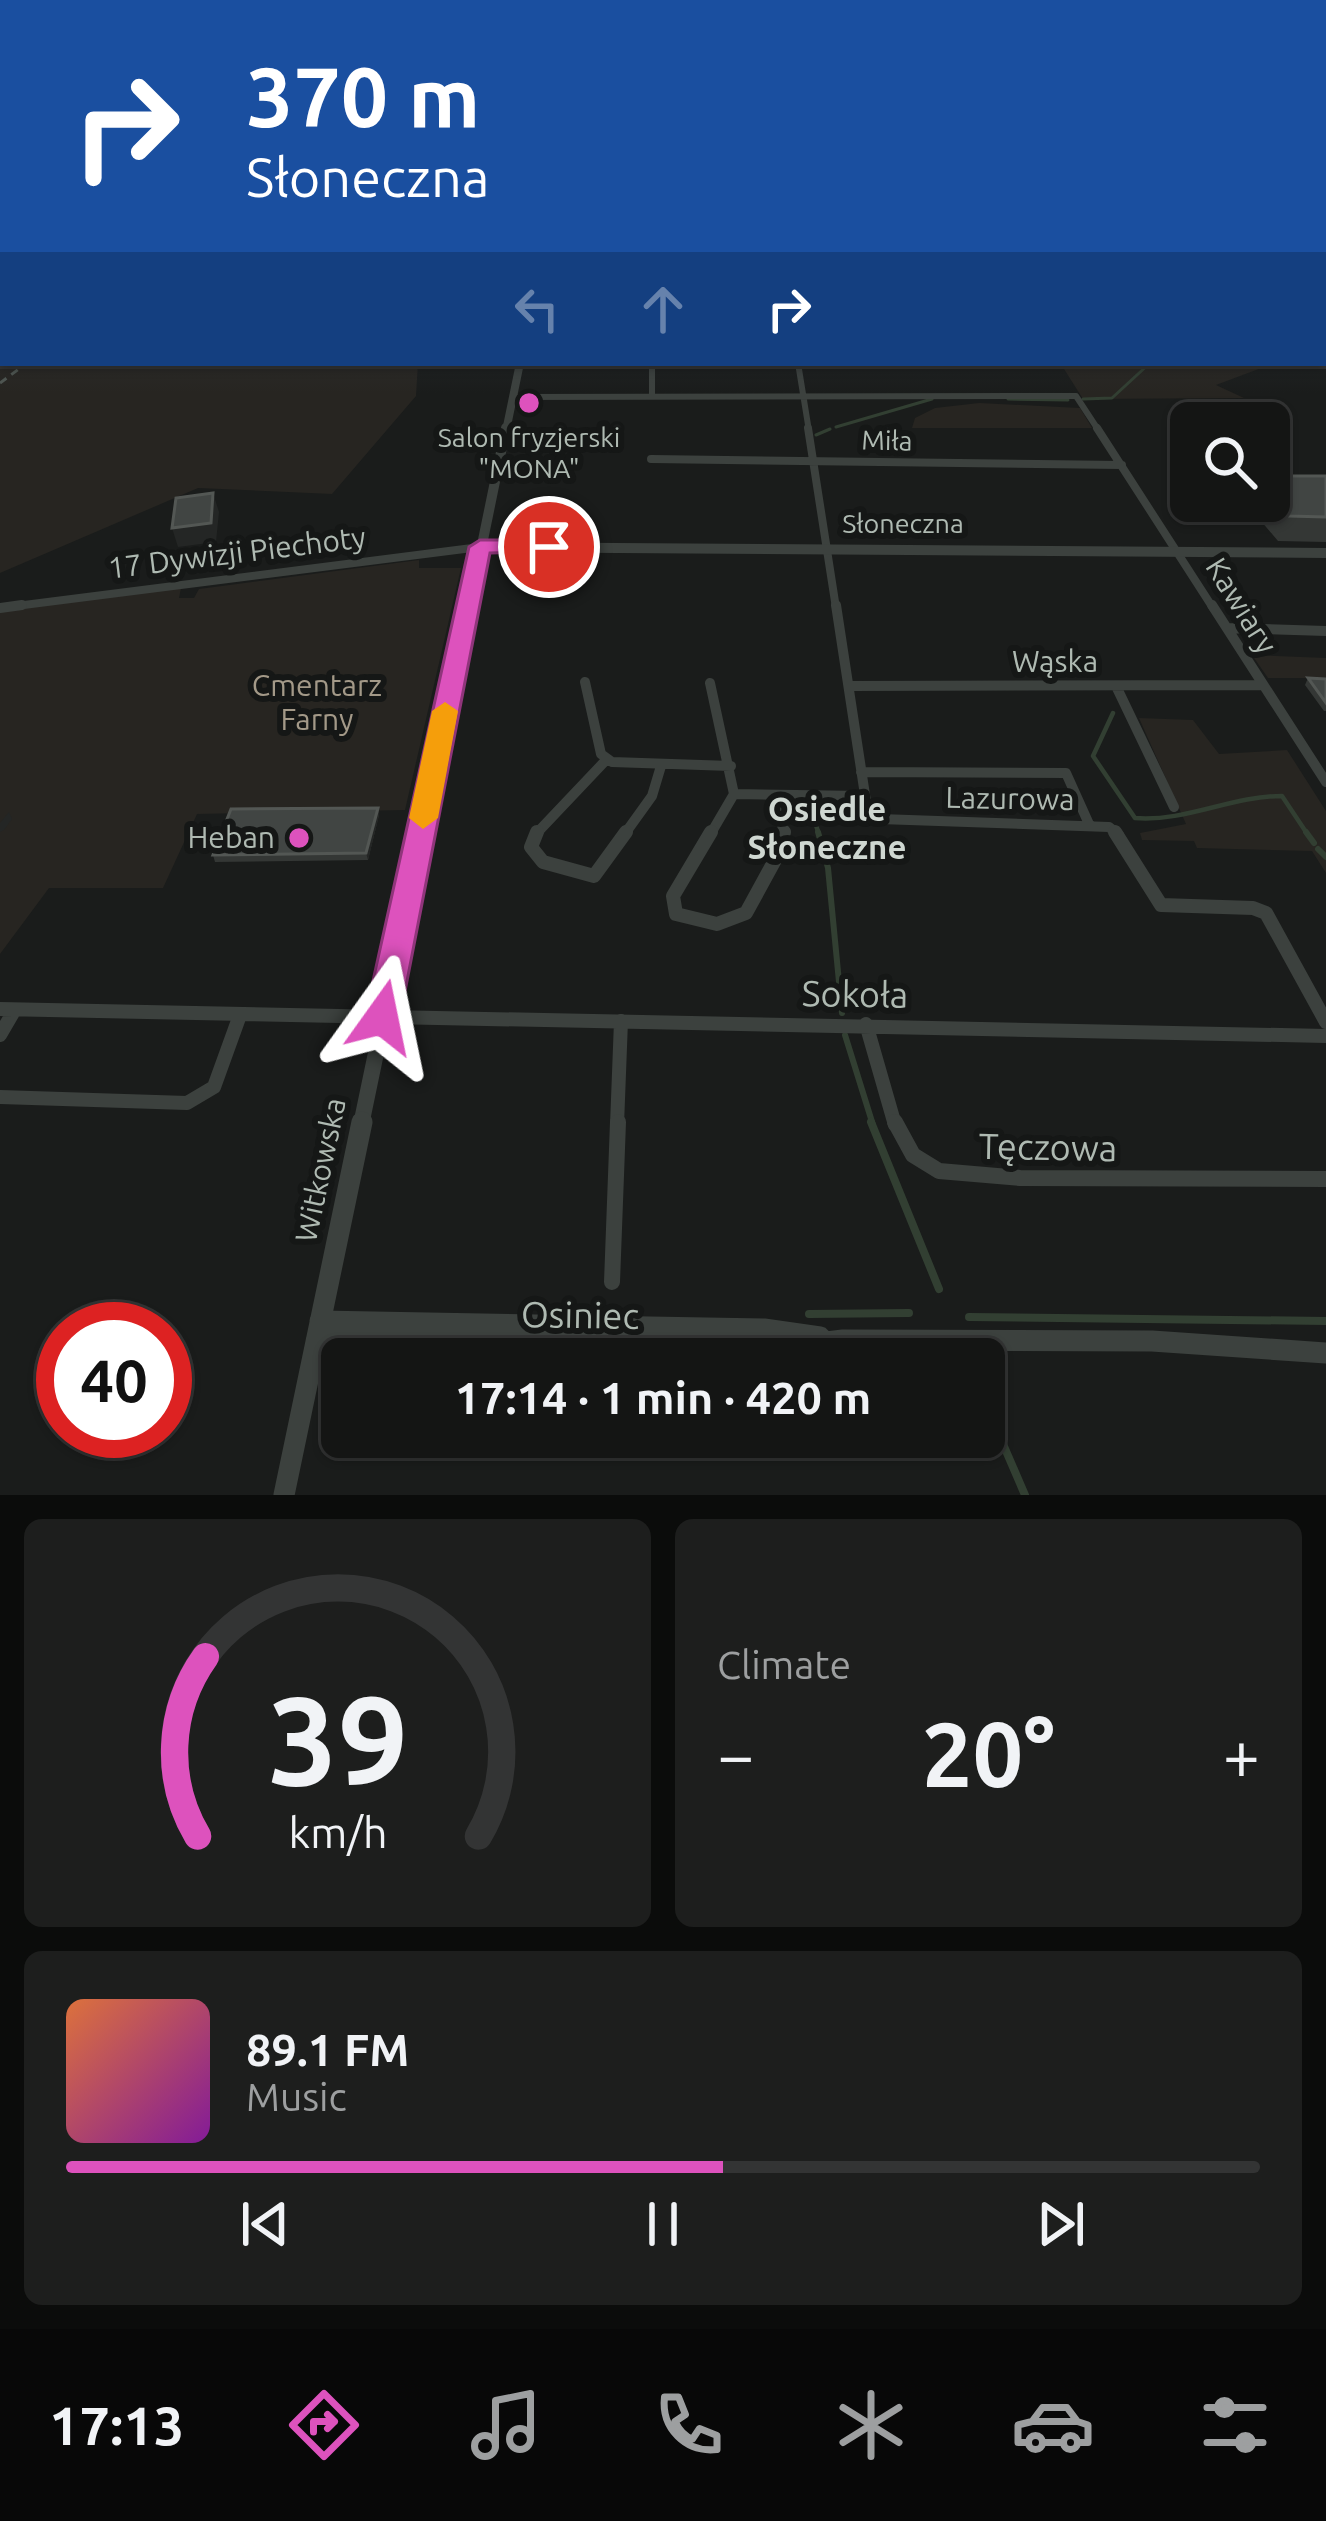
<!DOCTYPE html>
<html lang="en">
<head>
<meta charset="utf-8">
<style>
  body { margin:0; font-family:Ubuntu,sans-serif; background:#1d1e1d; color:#f1f3f6; height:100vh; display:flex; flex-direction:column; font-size:45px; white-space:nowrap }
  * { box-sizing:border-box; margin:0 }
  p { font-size:39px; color:#9d9fa0 }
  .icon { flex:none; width:66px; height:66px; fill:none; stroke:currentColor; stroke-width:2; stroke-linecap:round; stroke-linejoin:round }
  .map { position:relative; height:1495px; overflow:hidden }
  .drawer { display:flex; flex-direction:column; gap:24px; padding:24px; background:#0b0c0b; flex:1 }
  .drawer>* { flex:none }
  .top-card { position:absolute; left:0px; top:0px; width:1326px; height:366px; box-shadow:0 3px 9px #0004,0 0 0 3px #333434; background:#1a4fa0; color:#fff; overflow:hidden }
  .controls { position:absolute; left:1170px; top:402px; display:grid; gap:24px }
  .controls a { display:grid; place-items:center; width:120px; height:120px; border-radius:18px; background:#141514; box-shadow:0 3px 9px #0004,0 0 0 3px #333434; font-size:60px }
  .speed { position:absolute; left:36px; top:1302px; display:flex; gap:24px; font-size:60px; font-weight:700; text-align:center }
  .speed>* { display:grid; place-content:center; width:156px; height:156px; border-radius:50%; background:#141514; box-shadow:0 3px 9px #0004,0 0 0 3px #333434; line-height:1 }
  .speed .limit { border:18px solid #d22; background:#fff; color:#111 }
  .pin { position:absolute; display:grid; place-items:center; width:102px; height:102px; color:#fff; margin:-51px; border:6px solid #fff; border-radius:50%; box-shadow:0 3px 12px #0007 }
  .me { position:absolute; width:132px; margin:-66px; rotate:12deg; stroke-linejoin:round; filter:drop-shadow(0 0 9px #0008) }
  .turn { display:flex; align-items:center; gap:42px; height:252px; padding:0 48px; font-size:54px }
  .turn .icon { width:156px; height:156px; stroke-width:2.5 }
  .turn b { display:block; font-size:84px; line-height:102px }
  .lanes { display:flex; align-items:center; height:114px; padding:0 48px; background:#0003; justify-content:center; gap:60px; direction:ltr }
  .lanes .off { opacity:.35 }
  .big { font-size:90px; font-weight:700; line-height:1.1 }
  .drawer .tile { flex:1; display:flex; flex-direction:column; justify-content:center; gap:18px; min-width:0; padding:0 42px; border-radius:18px; background:#1d1e1d }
  .drawer .dial { align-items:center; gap:0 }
  .dial svg { height:312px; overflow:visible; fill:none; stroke:#333434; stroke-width:7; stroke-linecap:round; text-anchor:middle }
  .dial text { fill:#f1f3f6; stroke:none }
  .song { display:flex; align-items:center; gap:36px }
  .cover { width:144px; height:144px; border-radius:18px; background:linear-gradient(135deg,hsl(20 70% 55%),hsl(290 70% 35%)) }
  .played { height:12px; border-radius:6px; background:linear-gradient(90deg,#dd52bd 55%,#333434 55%) }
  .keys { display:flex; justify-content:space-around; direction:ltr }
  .heat { display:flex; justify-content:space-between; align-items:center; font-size:66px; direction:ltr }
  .drawer .tiles { flex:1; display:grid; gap:24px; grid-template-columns:1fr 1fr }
  .tile:last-child { grid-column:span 2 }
  .trip { position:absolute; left:321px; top:1338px; width:684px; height:120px; border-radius:18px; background:#141514; box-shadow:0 3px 9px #0004,0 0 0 3px #333434; font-weight:700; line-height:120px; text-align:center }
  .tabs { display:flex; height:192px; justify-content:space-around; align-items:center; background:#080808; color:#9d9fa0 }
  .tabs .icon { width:84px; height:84px }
  .tabs .selected { color:#dd52bd }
  .tabs b { font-size:54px; color:#f1f3f6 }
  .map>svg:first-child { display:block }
</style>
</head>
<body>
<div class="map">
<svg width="1326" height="1495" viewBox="0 0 1326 1495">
  <rect width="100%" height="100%" fill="#1a1c1b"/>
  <path fill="#272521" d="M14,363H418L416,396L332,494L198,488L0,573V368Z
    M1126,363H1275L1216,385L1244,398L1083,399L1064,369Z
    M979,403L1080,408L1092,428H912L915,418L935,408Z
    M419,560V568H461L405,810L197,814L163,888H49L0,954V611L181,588L179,598H194L199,589Z
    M1252,655L1326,658V678H1268Z
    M1139,718L1193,720L1219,754L1287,750L1326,811V873L1312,851L1197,848L1194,841L1142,840L1140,833L1186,824Z"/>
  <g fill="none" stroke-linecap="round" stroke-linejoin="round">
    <path stroke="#323f32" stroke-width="3" d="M1008,399L1068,400
      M1083,399L1112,398L1150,363
      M836,427L932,399
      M816,435L830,429"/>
    <path stroke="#323f32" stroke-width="4.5" d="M1113,713L1093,756L1135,818C1186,822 1231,796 1282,796L1308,835
      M812,812L819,835"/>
    <path stroke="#323f32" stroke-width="6" d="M818,832L828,868L842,1013
      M1306,832L1314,843
      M1318,849L1326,857
      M845,1035L873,1125"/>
    <path stroke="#323f32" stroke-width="8" d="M871,1122L939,1289
      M809,1314L909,1313
      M969,1317L1326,1321
      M984,1400L1025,1495"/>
    <path stroke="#3c413e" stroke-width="6" d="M652,363V396
      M798,363L809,431
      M513,397L1076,396L1099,431"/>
    <path stroke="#3c413e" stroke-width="8" d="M808,428L836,608
      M1097,428L1213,608
      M651,459L1122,465
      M0,608L480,547"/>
    <path stroke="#3c413e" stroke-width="10" d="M836,605L867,808L880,819L1109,827L1119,835
      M1212,605L1326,782
      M0,608L22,605
      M1227,628L1326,631
      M585,682L601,754L612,762L731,766
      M710,683L734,794L863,796
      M850,686L1261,685
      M1116,686L1174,807
      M861,772L1066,773L1089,824
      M780,796L783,835
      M535,835L607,759
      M624,835L652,796L661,766
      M710,835L734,794"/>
    <path stroke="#3c413e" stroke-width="14" d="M537,832L531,847L543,862L594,876L626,832
      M711,832L673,896L676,914L717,924L746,913L775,860L784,832
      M1115,832L1161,905L1253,908L1266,913L1326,1022
      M0,1009L1326,1036
      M866,1024L895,1125
      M0,1035L14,1011
      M0,1097L187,1103L214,1087L240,1015
      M617,1125L621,1021"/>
    <path stroke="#3c413e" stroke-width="16" d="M895,1122L913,1155L939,1171L1020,1178L1326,1179
      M612,1282L618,1122"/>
    <path stroke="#3c413e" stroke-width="8" d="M506,431L520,363"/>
    <path stroke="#3c413e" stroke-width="10" d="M480,547L1326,553
      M469,608L506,428"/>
    <path stroke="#3c413e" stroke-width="14" d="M422,835L469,605"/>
    <path stroke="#3c413e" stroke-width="16" d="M361,1125L422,832"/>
    <path stroke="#3c413e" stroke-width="21" d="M320,1321L764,1329L820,1337
      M316,1341L761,1350L843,1340L1152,1341L1326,1353
      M284,1495L362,1122"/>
    <path stroke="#4f5651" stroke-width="3" stroke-dasharray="8 6" stroke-linecap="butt" d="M0,383L27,363"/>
  </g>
  <path fill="#343735" d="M1269,476H1326V542L1278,541L1244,501H1269Z
    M1308,678L1326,679V711H1324L1305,685Z
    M378,808L379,815L368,860L215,862L213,855Z"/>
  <path fill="#242625" d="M213,493L219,512L216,542L178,547L172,528Z
    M378,808L379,815L368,860L366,853Z
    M9,812L12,819L4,830L0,832V823Z"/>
  <path fill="#414543" stroke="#535754" stroke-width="3" d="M1269,476H1326V517L1289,516L1269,494Z
    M213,493L211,523L172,528L176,498Z
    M1308,678L1326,679V703Z
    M378,808L366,853L213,855L231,809Z"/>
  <linearGradient id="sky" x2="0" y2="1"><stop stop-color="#0e0f0f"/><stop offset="0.47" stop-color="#38404a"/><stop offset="1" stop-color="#38404a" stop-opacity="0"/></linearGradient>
  <rect width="1326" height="393" fill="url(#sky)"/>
  <path fill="#dd52bd" stroke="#90357b" stroke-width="3" d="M549,540L557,542V551L490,553L400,1017L395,1027L382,1032L370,1027L365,1017L469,547L480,540Z"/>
  <path fill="#f59e0b" d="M445,702L458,711L438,818L423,829L409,818L432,711Z"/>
  <g fill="#dd52bd" stroke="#151716" stroke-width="4.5">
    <circle cx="529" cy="403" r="12"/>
    <circle cx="299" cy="838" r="12"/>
  </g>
  <g text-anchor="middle" stroke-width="12" stroke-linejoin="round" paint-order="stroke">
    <g font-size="27" fill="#afbab2" stroke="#151716">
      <text x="529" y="447">Salon fryzjerski<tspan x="529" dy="31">"MONA"</tspan></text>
    </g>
    <g font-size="27" fill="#afbab2" stroke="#151716">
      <text transform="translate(887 441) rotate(1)" y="9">Miła</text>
      <text x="903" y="533">Słoneczna</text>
    </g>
    <g font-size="30" fill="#afbab2" stroke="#151716">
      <text transform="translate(237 553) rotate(-7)" y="10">17 Dywizji Piechoty</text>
      <text transform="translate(1241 606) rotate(58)" y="10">Kawiary</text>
      <text x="1055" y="672">Wąska</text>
      <text transform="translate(1010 799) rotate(1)" y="10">Lazurowa</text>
      <text transform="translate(321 1170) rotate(-78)" y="10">Witkowska</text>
    </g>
    <g font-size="30" fill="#a39988" stroke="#151716">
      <text x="317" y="696">Cmentarz<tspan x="317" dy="34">Farny</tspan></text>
    </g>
    <g font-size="30" fill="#afbab2" stroke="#151716" text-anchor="end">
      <text x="275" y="848">Heban</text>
    </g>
    <g font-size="33" font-weight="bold" fill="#cfd7d1" stroke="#151716">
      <text x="827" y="821">Osiedle<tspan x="827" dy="38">Słoneczne</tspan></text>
    </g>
    <g font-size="36" fill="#afbab2" stroke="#151716">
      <text transform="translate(855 994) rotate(1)" y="13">Sokoła</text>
      <text transform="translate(1048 1147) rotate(1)" y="13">Tęczowa</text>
      <text transform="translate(580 1315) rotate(1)" y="13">Osiniec</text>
    </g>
  </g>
</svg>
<div class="controls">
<a><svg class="icon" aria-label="search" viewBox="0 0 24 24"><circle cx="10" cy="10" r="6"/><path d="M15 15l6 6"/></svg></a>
</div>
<div class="speed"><div class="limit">40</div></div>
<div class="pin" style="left:549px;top:547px;background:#d93025"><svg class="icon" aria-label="arrive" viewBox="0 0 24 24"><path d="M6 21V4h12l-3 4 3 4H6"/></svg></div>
<svg class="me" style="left:382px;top:1017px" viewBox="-20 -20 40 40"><path d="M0-17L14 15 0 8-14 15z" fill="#dd52bd" stroke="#fff" stroke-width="4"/></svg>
<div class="trip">17:14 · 1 min · 420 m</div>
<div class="top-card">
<div class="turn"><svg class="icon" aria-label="right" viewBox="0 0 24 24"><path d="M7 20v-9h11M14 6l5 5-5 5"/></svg><div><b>370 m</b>Słoneczna</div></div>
<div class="lanes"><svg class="icon off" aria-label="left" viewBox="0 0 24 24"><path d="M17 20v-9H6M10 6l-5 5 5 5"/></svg><svg class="icon off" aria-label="ahead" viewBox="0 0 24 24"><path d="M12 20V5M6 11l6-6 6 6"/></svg><svg class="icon" aria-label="right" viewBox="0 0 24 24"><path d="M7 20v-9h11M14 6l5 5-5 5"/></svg></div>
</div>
</div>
<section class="drawer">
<div class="tiles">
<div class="tile dial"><svg viewBox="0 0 100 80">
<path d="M14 69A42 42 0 1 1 86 69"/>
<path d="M14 69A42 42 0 0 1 16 23" stroke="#dd52bd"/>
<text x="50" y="56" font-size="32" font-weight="700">39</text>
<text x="50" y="72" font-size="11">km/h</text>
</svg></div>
<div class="tile"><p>Climate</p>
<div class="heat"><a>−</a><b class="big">20°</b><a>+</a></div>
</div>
<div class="tile">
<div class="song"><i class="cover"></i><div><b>89.1 FM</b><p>Music</p></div></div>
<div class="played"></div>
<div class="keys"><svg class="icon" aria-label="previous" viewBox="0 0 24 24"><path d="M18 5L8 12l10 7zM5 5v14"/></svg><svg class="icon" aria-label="pause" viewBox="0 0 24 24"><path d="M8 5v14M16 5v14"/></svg><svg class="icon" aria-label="next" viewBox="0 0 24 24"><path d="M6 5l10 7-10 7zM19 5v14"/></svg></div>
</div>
</div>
</section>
<nav class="tabs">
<b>17:13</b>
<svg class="icon selected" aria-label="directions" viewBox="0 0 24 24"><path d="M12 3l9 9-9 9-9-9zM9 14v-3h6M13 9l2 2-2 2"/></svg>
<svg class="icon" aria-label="music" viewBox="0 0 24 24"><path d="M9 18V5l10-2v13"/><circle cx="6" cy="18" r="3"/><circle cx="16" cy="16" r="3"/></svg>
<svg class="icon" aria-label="phone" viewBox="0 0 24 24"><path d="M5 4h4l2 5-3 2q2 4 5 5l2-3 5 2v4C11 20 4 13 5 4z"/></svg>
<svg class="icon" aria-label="climate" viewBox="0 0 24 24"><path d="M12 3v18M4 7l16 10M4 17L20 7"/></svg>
<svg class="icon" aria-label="car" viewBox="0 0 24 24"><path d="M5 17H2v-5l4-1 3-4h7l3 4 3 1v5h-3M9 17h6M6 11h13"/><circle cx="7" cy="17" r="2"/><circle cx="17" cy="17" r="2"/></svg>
<svg class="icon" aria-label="filters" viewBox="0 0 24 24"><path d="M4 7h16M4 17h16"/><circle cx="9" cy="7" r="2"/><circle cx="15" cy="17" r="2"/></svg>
</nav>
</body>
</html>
